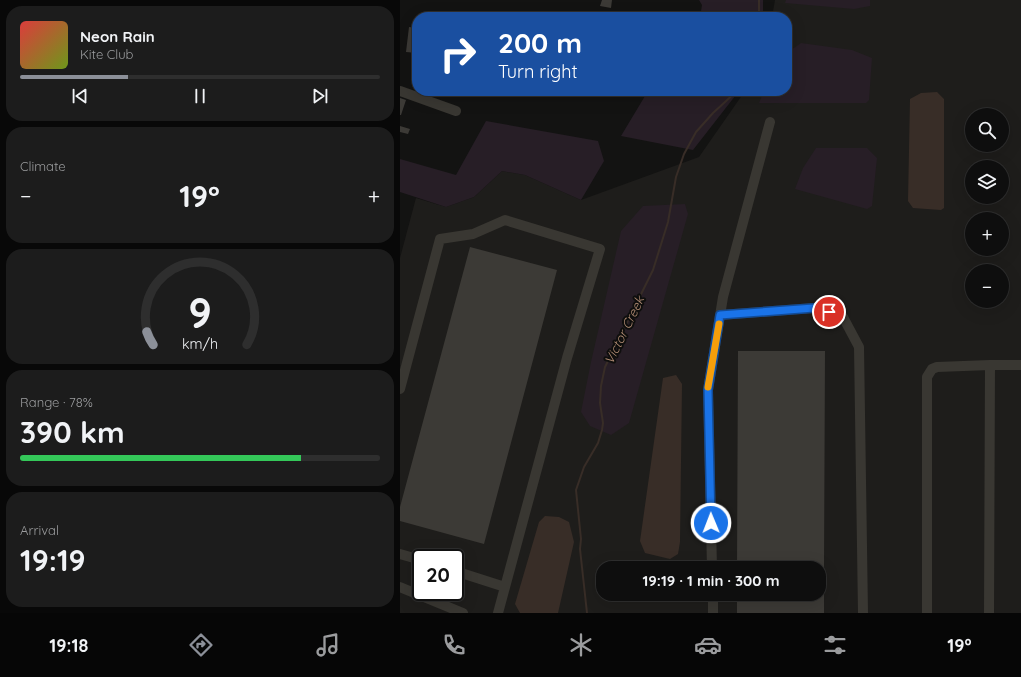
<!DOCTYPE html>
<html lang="en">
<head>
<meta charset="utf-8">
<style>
  body { margin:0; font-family:Quicksand,sans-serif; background:#1c1c1c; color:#f1f3f6; height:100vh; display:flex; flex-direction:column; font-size:15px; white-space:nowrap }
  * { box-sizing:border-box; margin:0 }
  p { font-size:13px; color:#9b9c9e }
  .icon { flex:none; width:22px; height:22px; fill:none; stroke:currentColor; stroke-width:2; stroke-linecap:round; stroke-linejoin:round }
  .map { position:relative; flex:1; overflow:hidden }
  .side { display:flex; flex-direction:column; gap:6px; padding:6px; background:#080808; width:400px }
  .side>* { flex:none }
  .banner { position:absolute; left:12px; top:12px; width:380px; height:84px; border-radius:16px; box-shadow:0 4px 16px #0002,0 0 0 1px #2e2e2e; background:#1a4fa0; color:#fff; overflow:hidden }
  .tools { position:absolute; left:565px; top:108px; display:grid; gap:8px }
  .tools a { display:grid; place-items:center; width:44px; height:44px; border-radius:50%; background:#0e0e0e; box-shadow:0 4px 16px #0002,0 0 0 1px #2e2e2e; font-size:20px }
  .speed { position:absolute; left:12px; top:549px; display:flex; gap:8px; font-size:20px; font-weight:700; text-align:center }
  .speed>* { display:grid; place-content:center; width:52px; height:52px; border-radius:50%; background:#0e0e0e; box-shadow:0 4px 16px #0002,0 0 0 1px #2e2e2e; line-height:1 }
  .speed .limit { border:2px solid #111; border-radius:6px; background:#fff; color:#111 }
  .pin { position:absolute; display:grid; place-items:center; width:34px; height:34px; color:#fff; margin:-17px; border:2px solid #fff; border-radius:50%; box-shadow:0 1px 4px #0007 }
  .me { position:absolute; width:44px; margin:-22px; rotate:359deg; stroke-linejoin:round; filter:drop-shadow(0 0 3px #0008) }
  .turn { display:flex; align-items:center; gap:14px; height:84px; padding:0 20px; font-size:18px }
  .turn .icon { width:52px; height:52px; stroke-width:2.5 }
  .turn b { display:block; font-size:28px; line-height:34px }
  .big { font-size:30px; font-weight:700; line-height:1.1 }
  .side .tile { flex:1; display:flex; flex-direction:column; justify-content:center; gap:6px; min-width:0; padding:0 14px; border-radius:16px; background:#1c1c1c }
  .side .dial { align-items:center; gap:0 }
  .dial svg { height:104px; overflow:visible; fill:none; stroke:#2e2e2e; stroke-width:7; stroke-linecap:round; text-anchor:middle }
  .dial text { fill:#f1f3f6; stroke:none }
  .song { display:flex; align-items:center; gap:12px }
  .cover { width:48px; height:48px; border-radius:6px; background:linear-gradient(135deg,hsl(0 70% 55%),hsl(80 70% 35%)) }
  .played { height:4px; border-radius:2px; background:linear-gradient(90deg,#8c9099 30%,#2e2e2e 30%) }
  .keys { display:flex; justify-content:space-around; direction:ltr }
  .heat { display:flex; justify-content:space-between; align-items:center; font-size:22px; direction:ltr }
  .charge { height:6px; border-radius:3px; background:linear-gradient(90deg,#34c759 78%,#2e2e2e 0) }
  .trip { position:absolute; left:196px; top:561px; width:230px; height:40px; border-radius:16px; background:#0e0e0e; box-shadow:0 4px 16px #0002,0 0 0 1px #2e2e2e; font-weight:700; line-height:40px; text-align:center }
  .tab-bar { display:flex; height:64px; justify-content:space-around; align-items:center; background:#060606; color:#9b9c9e }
  .tab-bar .icon { width:28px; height:28px }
  .tab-bar .on { color:#8c9099 }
  .tab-bar b { font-size:18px; color:#f1f3f6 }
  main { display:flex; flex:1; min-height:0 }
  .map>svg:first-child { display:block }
</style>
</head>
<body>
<main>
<section class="side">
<div class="tile">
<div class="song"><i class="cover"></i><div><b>Neon Rain</b><p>Kite Club</p></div></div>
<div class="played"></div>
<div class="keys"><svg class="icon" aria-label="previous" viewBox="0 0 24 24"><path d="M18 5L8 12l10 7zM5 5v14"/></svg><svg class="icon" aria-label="pause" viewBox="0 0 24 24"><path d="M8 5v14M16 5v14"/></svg><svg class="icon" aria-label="next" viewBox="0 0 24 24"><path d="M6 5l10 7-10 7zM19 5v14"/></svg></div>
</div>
<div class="tile"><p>Climate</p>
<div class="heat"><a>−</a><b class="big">19°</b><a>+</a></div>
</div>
<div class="tile dial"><svg viewBox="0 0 100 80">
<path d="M14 69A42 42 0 1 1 86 69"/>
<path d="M14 69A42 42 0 0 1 9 59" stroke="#8c9099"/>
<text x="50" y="56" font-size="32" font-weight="700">9</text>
<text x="50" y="72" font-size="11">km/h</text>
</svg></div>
<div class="tile"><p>Range · 78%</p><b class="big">390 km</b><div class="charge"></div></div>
<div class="tile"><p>Arrival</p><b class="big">19:19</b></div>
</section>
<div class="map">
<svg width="621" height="613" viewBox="0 0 621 613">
  <rect width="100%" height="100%" fill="#131312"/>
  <path fill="#1e1d1b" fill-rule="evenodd" d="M375,0H621V613H0V258L16,198L46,207L74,197L102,171L125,175L181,200L299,157L345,91H387V17H372ZM572,115H602V145H572ZM572,167H602V197H572ZM572,219H602V249H572ZM572,271H602V301H572ZM21,558H55V592H21ZM203,568H419V594H203Z"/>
  <path fill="#271e26" d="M299,0H363V17H300L302,5Z
    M386,0H470V6L454,9L385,3Z
    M401,43L452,50L472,58L469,100L466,103H359L364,91H387V57L391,50Z
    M248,91H339L293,150L221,136Z
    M86,121L198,141L204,161L181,200L125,175L102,171L74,197L46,207L0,192V159L56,175Z
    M416,148H467L477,158L472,206L467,209L395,189L403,168Z
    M285,204L288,214L229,423L211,435L190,426L181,412L191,362L221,231L243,206Z"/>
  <path fill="#382d27" d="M537,92L544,99V208L541,210L513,208L508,201L510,99L521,93Z
    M276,375L282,384L280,542L278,554L270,559L245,553L240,541L263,378Z
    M145,516L159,517L169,522L174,542L158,613H120L115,604L139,522Z"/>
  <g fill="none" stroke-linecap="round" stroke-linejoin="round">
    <path stroke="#382d27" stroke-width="2" d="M359,17V0
      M187,613L180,549L181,539L176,490L184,467L198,443L202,430L203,423L200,403L201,386L205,367L253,270L268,222L276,177L284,154L296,132L313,113L337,91"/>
  </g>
  <path fill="#3c3a36" d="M202,0H212L211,8L200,6Z
    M9,27L17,28V53L6,52Z
    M0,98L6,100L1,115H0Z
    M0,126L10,129L8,134L0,132Z
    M70,247L157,270L84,544L0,521V507Z
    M338,351H425L424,568H337Z
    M337,594H424V613H337Z"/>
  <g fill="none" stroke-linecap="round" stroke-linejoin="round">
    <path stroke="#393732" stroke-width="10" d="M0,91L56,111
      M320,315L414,308L443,317L459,347L463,613
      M590,365H621
      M0,389L40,239L73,234L105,220L200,249L167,358L98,613
      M0,554L21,560
      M312,568L308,390L323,297L370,122
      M55,571L105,587
      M0,587L63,613
      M313,594V613
      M527,613V377L532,369L537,367L590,365L589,613"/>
  </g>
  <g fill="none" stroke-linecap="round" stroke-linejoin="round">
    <defs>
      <path id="route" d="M311,523L308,390L320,315L414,308L429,312"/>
    </defs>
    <use href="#route" stroke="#114b97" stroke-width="10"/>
    <use href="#route" stroke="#1a73e8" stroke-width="7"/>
    <path stroke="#f59e0b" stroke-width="7" d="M308,387L319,324"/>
  </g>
  <g text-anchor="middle" stroke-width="4" stroke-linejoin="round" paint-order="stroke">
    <g font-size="13" font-style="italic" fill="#b48e75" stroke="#0e0e0d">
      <text transform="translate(224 330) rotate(-64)" y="5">Victor Creek</text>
    </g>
  </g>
</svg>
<div class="tools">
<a><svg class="icon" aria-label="search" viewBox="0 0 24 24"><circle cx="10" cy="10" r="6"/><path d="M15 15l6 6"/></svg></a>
<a><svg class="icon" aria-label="layers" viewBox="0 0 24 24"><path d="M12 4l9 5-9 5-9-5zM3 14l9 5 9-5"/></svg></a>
<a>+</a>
<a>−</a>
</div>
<div class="speed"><div class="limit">20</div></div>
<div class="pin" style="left:429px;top:312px;background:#d93025"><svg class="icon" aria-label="arrive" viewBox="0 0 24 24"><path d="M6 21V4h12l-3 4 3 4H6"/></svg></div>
<svg class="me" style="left:311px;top:523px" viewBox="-20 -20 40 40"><circle r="17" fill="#1a73e8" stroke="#fff" stroke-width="3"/><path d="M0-11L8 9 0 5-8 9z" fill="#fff"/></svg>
<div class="trip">19:19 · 1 min · 300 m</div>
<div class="banner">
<div class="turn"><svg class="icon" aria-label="right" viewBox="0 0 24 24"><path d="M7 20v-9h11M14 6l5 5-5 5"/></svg><div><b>200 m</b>Turn right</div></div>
</div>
</div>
</main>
<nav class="tab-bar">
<b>19:18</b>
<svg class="icon on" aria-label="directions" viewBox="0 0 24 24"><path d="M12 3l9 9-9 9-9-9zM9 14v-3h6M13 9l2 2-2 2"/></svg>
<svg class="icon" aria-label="music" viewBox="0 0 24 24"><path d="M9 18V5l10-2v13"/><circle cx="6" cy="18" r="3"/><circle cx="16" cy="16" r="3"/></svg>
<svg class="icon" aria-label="phone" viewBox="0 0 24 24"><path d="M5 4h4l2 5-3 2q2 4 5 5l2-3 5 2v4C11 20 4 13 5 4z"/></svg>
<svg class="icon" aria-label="climate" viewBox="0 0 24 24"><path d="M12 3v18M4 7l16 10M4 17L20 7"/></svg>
<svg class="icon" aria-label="car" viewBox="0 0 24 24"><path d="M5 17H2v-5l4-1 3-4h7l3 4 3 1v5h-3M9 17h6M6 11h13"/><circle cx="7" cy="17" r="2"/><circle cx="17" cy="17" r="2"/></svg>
<svg class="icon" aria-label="filters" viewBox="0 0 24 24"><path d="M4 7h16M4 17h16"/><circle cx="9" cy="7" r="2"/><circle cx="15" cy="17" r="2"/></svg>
<b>19°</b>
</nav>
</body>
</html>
